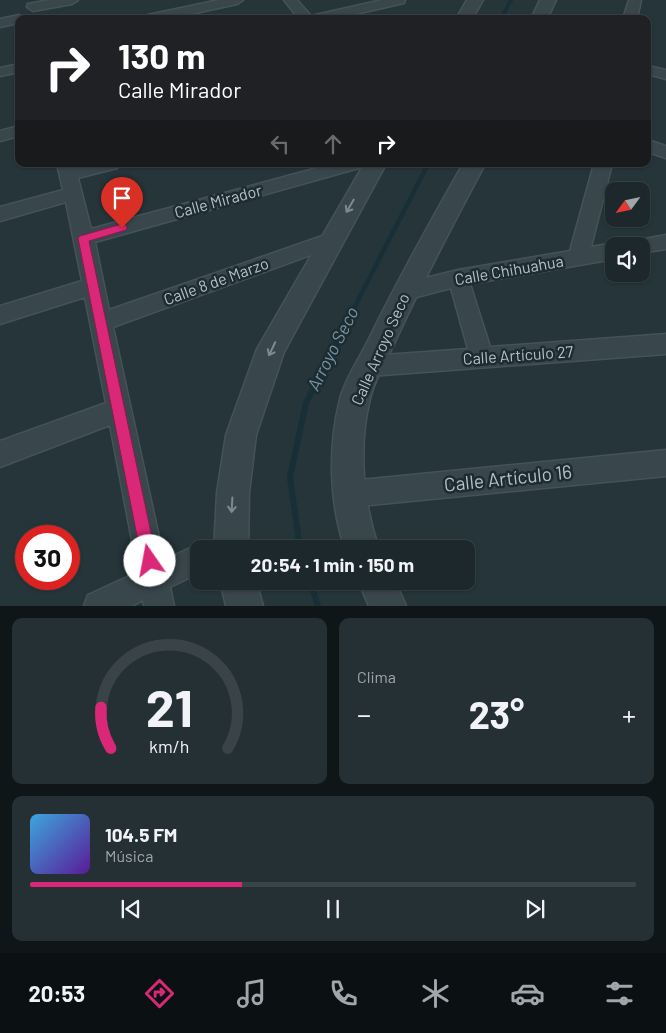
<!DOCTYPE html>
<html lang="es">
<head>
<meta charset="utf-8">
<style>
  body { margin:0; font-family:Barlow,sans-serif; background:#253034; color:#f1f3f6; height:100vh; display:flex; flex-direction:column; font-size:19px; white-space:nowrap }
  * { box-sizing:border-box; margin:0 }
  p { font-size:16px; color:#a0a6a9 }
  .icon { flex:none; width:28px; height:28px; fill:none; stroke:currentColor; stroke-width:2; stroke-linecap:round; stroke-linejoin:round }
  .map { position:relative; height:606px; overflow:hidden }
  .details { display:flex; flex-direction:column; gap:12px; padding:12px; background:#0f1618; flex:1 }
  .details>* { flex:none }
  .guide { position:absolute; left:15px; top:15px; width:636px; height:152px; border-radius:10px; box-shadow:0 1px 4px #0004,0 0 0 1px #3a4448; background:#202124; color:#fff; overflow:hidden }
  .needle { width:32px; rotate:237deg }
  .buttons { position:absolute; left:605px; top:182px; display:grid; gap:10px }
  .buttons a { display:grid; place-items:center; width:45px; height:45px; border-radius:10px; background:#1c282c; box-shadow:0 1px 4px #0004,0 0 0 1px #3a4448; font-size:25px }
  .speed { position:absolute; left:15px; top:525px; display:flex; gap:10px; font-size:25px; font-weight:700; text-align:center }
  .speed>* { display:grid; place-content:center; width:65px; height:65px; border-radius:50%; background:#1c282c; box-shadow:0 1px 4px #0004,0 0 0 1px #3a4448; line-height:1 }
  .speed .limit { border:8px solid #d22; background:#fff; color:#111 }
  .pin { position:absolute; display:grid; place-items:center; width:42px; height:42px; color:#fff; margin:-51px -21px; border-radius:50% 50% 50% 0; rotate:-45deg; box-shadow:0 0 5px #0007 }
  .pin .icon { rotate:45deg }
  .me { position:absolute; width:55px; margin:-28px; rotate:348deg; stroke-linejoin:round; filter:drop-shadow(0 0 4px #0008) }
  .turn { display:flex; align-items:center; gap:18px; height:105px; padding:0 20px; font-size:22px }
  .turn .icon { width:65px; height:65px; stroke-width:2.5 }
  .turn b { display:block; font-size:35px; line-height:42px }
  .lanes { display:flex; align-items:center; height:48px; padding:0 20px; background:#0003; justify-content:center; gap:25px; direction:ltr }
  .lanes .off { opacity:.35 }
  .big { font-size:38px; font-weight:700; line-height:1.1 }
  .details .card { flex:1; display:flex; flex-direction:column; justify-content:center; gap:8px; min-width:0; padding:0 18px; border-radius:10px; background:#253034 }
  .details .dial { align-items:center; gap:0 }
  .dial svg { height:130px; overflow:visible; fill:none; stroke:#3a4448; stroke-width:7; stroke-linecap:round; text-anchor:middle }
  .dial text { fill:#f1f3f6; stroke:none }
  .song { display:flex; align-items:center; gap:15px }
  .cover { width:60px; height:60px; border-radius:8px; background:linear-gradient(135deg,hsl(200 70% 55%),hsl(270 70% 35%)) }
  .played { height:5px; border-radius:2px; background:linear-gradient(90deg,#db2777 35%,#3a4448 35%) }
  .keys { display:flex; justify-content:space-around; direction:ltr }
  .heat { display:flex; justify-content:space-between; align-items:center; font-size:28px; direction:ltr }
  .details .tiles { flex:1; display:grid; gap:12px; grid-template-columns:1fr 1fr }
  .card:last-child { grid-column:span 2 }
  .trip { position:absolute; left:190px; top:540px; width:285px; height:50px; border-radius:10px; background:#1c282c; box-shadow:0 1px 4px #0004,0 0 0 1px #3a4448; font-weight:700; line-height:50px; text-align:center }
  .dock { display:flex; height:80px; justify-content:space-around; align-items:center; background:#0b1012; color:#a0a6a9 }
  .dock .icon { width:35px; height:35px }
  .dock .on { color:#db2777 }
  .dock b { font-size:22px; color:#f1f3f6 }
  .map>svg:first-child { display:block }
</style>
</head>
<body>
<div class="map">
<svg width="666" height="606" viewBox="0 0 666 606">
  <rect width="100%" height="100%" fill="#25353a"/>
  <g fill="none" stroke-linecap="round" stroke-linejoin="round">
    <path stroke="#192f37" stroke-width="4" d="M501,19L511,0"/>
    <path stroke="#192f37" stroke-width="4.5" d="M335,345L428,164"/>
    <path stroke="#192f37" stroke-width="6" d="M300,549L290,477L306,403L336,344
      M310,581L318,606"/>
    <defs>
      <path id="minor" d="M50,0H78L72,4L33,11L27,7L28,4Z
        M219,0H243L237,4L168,19H142L148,15Z
        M284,0H297L311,16L382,0H405L404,3L334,19H299Z
        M629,0H641L637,19H623Z
        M19,15L25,19H19V23L0,27V19Z
        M19,64V72L0,76V68Z
        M648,66L666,70V79L648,74Z
        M19,126V136L0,141V131Z
        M648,140L666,146V158L648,152Z
        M57,164H75V167L89,164H120L117,168L78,178L91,229L332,164H362L359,168L95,242L109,310L331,233L338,235L341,240L338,245L113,327L164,560L199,544L209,549H199V573L170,587L174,606H144L143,600L132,606H84L88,595L138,572L110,425L0,467V441L106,403L85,297L0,324V306L82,281L66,202L0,221V207L63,190Z
        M594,164H612L591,247L614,243L621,246H614V259L470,284L490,347L666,334V354L370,376L362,373L358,366L362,359L370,356L468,349L451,288L405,300L398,297L395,291L398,285L458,270L570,251Z
        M666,235V249L641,253V246H631L634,241Z
        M666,450V476L350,507L341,503L337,494L341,485L350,481Z"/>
      <path id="tertiary" d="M467,0H483L472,19H456Z
        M540,0H556L547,19H531Z
        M364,164H386L284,352L256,435L249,493L248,549H214L217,493L226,435L257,349Z
        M463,164H485C454,223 422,282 394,344C386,361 374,380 370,399C358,447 363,503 379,549H345C329,502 328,447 340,399C345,379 359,359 368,341C397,281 430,222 463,164Z
        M220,581H256L263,606H226Z
        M358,581H395L406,606H369Z"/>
    </defs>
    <use href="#minor" stroke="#455257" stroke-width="3"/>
    <use href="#tertiary" stroke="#455257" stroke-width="3"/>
    <use href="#minor" fill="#39464b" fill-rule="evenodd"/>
    <use href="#tertiary" fill="#39464b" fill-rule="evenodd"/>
  </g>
  <defs><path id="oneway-shaft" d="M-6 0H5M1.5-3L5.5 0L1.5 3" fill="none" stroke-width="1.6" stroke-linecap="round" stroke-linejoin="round" transform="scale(1.25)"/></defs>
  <g stroke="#7d8a8f">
    <use href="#oneway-shaft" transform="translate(350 206) rotate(120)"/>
    <use href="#oneway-shaft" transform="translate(272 349) rotate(115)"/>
    <use href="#oneway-shaft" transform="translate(232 505) rotate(93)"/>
  </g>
  <path fill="#db2777" stroke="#8e194d" d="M122,224L126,225L127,228L126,230L89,241L157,561L155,567L150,569L144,567L142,561L78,238L80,236Z"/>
  <g text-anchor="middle" stroke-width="5" stroke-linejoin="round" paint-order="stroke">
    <g font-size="16" fill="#b4c1c6" stroke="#1e2b30">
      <text transform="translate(218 201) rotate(-15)" y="6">Calle Mirador</text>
      <text transform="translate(509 270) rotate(-10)" y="6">Calle Chihuahua</text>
      <text transform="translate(216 281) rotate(-20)" y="6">Calle 8 de Marzo</text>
      <text transform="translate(380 349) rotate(-66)" y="6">Calle Arroyo Seco</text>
      <text transform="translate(518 355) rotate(-4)" y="6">Calle Artículo 27</text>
    </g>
    <g font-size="18" font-style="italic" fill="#7095a2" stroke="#1e2b30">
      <text transform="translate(333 349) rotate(-63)" y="6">Arroyo Seco</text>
    </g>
    <g font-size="19" fill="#b4c1c6" stroke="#1e2b30">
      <text transform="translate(508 478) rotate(-6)" y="7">Calle Artículo 16</text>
    </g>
  </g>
</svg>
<div class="buttons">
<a><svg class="needle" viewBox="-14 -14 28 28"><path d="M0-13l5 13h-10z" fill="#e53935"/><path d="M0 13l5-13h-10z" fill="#a0a6a9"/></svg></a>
<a><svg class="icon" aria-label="sound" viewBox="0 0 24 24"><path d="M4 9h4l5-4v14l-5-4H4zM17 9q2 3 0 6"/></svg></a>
</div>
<div class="speed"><div class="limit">30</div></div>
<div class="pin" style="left:122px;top:228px;background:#d93025"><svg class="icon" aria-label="arrive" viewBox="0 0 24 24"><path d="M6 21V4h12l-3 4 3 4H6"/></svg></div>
<svg class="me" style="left:150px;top:561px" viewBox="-20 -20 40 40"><circle r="19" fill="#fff"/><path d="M0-13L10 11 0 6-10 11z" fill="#db2777"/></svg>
<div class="trip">20:54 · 1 min · 150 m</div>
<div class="guide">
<div class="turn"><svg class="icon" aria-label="right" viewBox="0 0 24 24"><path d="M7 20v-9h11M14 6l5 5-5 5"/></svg><div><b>130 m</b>Calle Mirador</div></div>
<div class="lanes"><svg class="icon off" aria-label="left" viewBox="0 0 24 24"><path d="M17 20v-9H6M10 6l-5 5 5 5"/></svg><svg class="icon off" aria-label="ahead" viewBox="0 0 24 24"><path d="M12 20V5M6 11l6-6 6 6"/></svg><svg class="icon" aria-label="right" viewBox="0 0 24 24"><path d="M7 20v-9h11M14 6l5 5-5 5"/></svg></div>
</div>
</div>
<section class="details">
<div class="tiles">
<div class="card dial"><svg viewBox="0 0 100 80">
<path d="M14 69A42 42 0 1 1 86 69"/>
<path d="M14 69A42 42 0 0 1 8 44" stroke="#db2777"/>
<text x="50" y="56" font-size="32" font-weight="700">21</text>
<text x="50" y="72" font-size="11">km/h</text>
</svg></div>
<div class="card"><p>Clima</p>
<div class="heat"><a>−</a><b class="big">23°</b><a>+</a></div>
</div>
<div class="card">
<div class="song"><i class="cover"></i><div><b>104.5 FM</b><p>Música</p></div></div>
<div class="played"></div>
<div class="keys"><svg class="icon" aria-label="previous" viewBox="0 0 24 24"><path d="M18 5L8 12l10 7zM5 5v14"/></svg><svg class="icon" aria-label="pause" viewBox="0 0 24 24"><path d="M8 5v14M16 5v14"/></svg><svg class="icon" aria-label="next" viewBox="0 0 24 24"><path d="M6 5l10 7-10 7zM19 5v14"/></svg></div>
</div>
</div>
</section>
<nav class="dock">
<b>20:53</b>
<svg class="icon on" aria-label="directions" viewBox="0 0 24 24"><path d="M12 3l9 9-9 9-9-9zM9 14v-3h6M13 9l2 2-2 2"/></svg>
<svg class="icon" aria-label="music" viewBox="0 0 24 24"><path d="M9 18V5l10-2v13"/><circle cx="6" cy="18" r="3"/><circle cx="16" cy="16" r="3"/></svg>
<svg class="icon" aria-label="phone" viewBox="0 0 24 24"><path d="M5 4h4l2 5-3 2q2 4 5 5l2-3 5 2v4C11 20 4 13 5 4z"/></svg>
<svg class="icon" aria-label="climate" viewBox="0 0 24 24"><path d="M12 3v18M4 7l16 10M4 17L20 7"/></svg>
<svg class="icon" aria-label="car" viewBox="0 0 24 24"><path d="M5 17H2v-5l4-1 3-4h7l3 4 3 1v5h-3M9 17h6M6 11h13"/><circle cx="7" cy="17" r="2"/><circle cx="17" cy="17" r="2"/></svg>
<svg class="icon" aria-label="filters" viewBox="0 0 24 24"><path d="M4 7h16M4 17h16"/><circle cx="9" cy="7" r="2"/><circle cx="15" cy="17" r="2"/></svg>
</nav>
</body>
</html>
